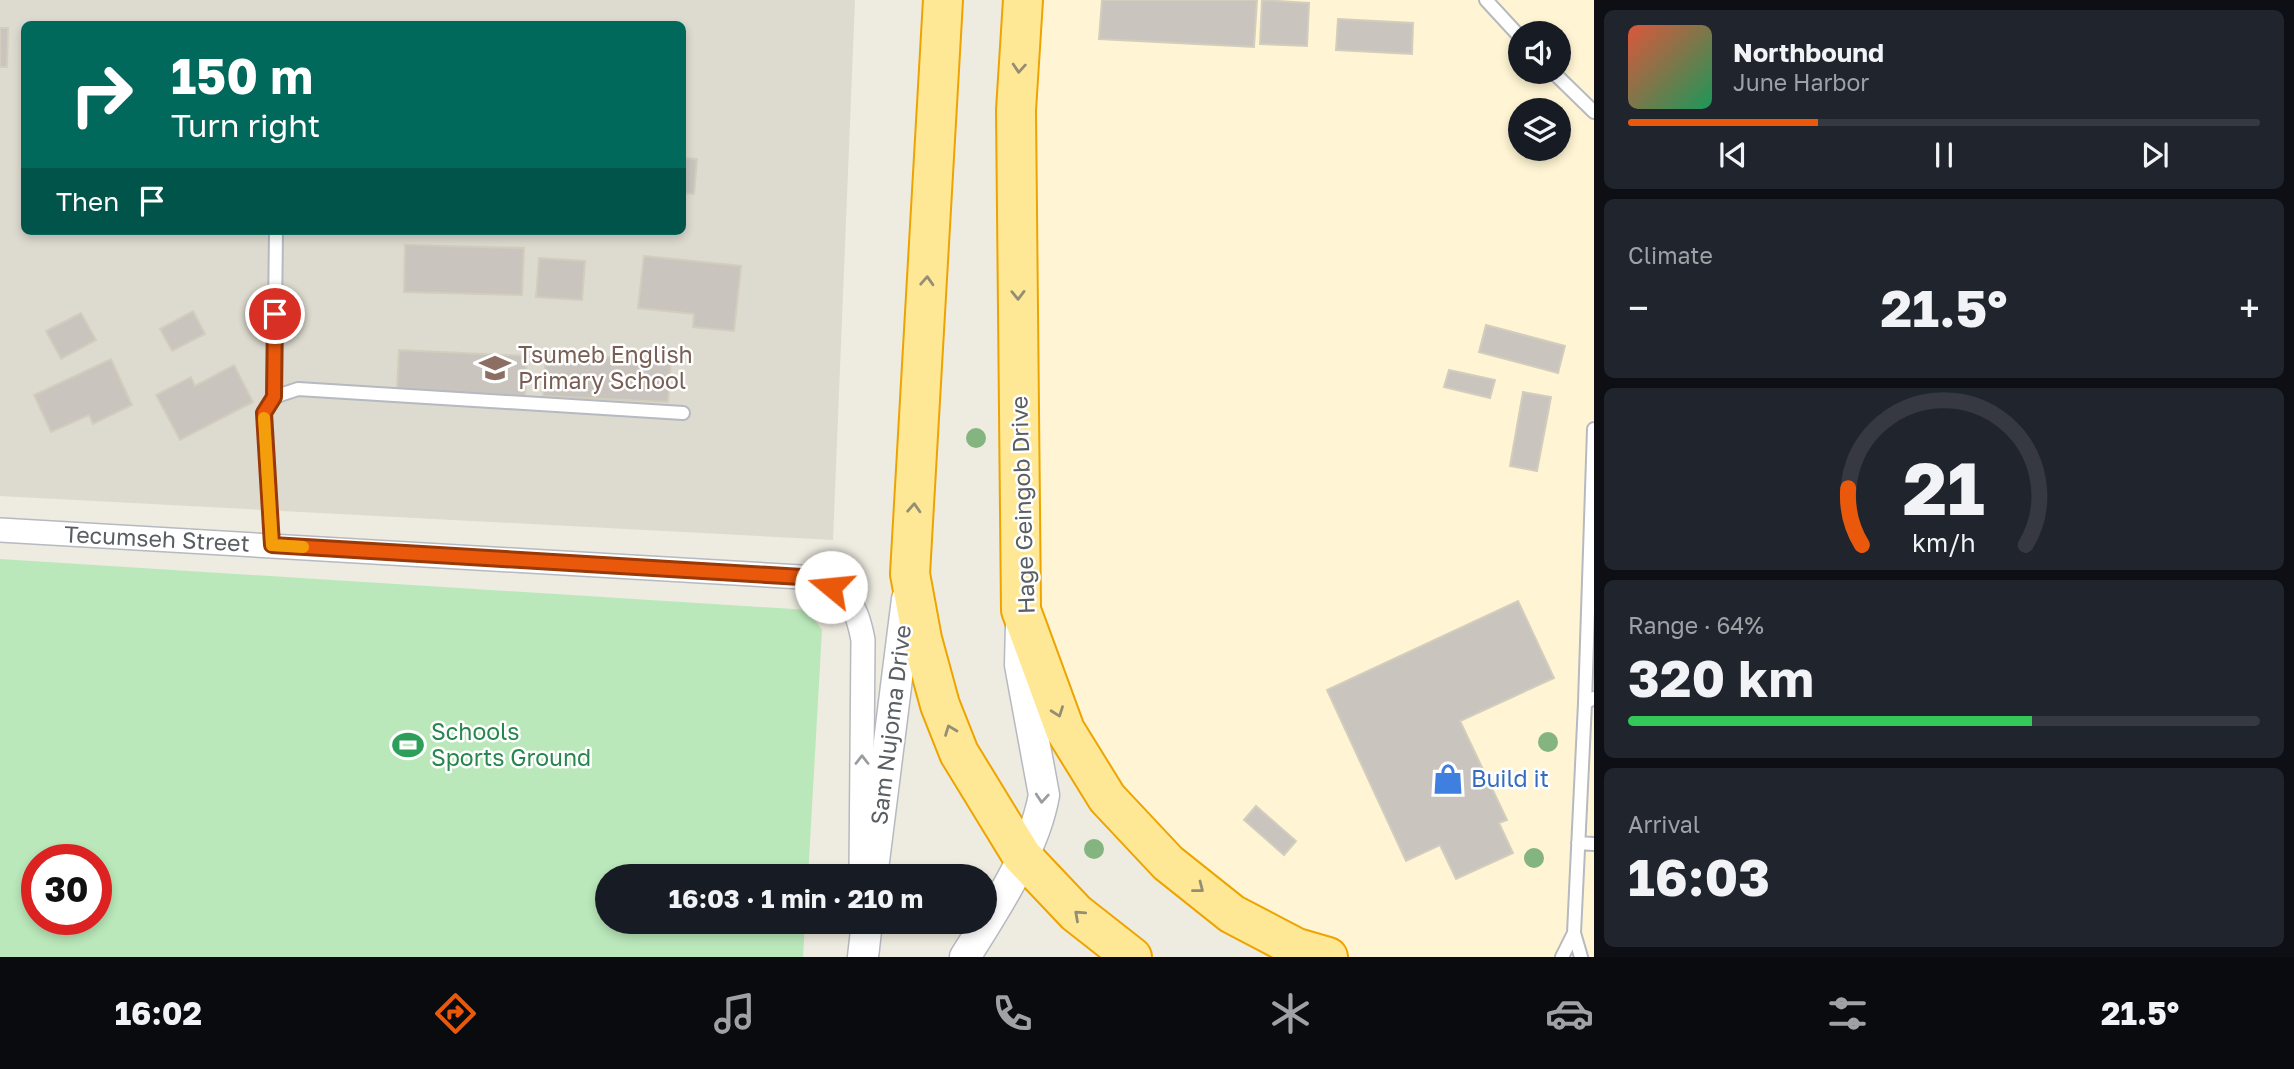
<!DOCTYPE html>
<html lang="en">
<head>
<meta charset="utf-8">
<style>
  body { margin:0; font-family:"Golos Text",sans-serif; background:#20242c; color:#f1f3f6; height:100vh; display:flex; flex-direction:column; font-size:26px; white-space:nowrap }
  * { box-sizing:border-box; margin:0 }
  p { font-size:23px; color:#9ea1a6 }
  .icon { flex:none; width:38px; height:38px; fill:none; stroke:currentColor; stroke-width:2; stroke-linecap:round; stroke-linejoin:round }
  .map { position:relative; flex:1; overflow:hidden }
  .details { display:flex; flex-direction:column; gap:10px; padding:10px; background:#0d0f14; width:700px }
  .details>* { flex:none }
  .hud { position:absolute; left:21px; top:21px; width:665px; height:214px; border-radius:10px; box-shadow:0 4px 10px #0003; background:#00695c; color:#fff; overflow:hidden }
  .buttons { position:absolute; left:1508px; top:21px; display:grid; gap:14px }
  .buttons a { display:grid; place-items:center; width:63px; height:63px; border-radius:50%; background:#171b24; box-shadow:0 4px 10px #0003; font-size:35px }
  .speed { position:absolute; left:21px; top:844px; display:flex; gap:14px; font-size:35px; font-weight:700; text-align:center }
  .speed>* { display:grid; place-content:center; width:91px; height:91px; border-radius:50%; background:#171b24; box-shadow:0 4px 10px #0003; line-height:1 }
  .speed .limit { border:10px solid #d22; background:#fff; color:#111 }
  .pin { position:absolute; display:grid; place-items:center; width:60px; height:60px; color:#fff; margin:-30px; border:4px solid #fff; border-radius:50%; box-shadow:0 2px 7px #0007 }
  .me { position:absolute; width:77px; margin:-38px; rotate:287deg; stroke-linejoin:round; filter:drop-shadow(0 0 5px #0008) }
  .turn { display:flex; align-items:center; gap:24px; height:147px; padding:0 35px; font-size:32px }
  .turn .icon { width:91px; height:91px; stroke-width:2.5 }
  .turn b { display:block; font-size:49px; line-height:60px }
  .then { display:flex; align-items:center; height:66px; padding:0 35px; background:#0003; gap:14px; font-size:26px }
  .big { font-size:52px; font-weight:700; line-height:1.1 }
  .details .card { flex:1; display:flex; flex-direction:column; justify-content:center; gap:10px; min-width:0; padding:0 24px; border-radius:10px; background:#20242c }
  .details .dial { align-items:center; gap:0 }
  .dial svg { height:182px; overflow:visible; fill:none; stroke:#363941; stroke-width:7; stroke-linecap:round; text-anchor:middle }
  .dial text { fill:#f1f3f6; stroke:none }
  .song { display:flex; align-items:center; gap:21px }
  .cover { width:84px; height:84px; border-radius:10px; background:linear-gradient(135deg,hsl(10 70% 55%),hsl(150 70% 35%)) }
  .played { height:7px; border-radius:4px; background:linear-gradient(90deg,#ea580c 30%,#363941 30%) }
  .keys { display:flex; justify-content:space-around; direction:ltr }
  .heat { display:flex; justify-content:space-between; align-items:center; font-size:38px; direction:ltr }
  .charge { height:10px; border-radius:5px; background:linear-gradient(90deg,#34c759 64%,#363941 0) }
  .trip { position:absolute; left:595px; top:864px; width:402px; height:70px; border-radius:35px; background:#171b24; box-shadow:0 4px 10px #0003; font-weight:700; line-height:70px; text-align:center }
  .tabs { display:flex; height:112px; justify-content:space-around; align-items:center; background:#090b0e; color:#9ea1a6 }
  .tabs .icon { width:49px; height:49px }
  .tabs .on { color:#ea580c }
  .tabs b { font-size:32px; color:#f1f3f6 }
  main { display:flex; flex:1; min-height:0 }
  .map>svg:first-child { display:block }
</style>
</head>
<body>
<main>
<div class="map">
<svg width="1594" height="957" viewBox="0 0 1594 957">
  <rect width="100%" height="100%" fill="#eeebe0"/>
  <path fill="#fff5d4" fill-rule="evenodd" d="M1023,0H1594V957H1328L1297,948L1107,798L1021,610ZM1521,33H1559V72H1521ZM1521,110H1559V149H1521Z"/>
  <path fill="#dddacf" fill-rule="evenodd" d="M0,0H855L833,540L0,496ZM24,24H682V231H24Z"/>
  <path fill="#bae8ba" fill-rule="evenodd" d="M0,559L808,610L822,630L808,877H607V922H805L803,957H0ZM37,859H96V919H37Z"/>
  <path fill="#c9c5be" stroke="#d3cdbe" stroke-width="2" d="M1102,0H1257L1254,47L1099,39Z
    M1262,0L1309,3L1307,46L1260,44Z
    M1338,19L1413,23L1412,54L1336,50Z
    M0,28H8L7,67H0Z
    M682,158L697,159L694,194L682,193Z
    M405,245L524,248L522,295L404,292Z
    M644,256L741,266L734,331L693,327L694,314L638,308Z
    M539,258L585,261L582,300L536,297Z
    M193,311L205,334L172,351L160,329Z
    M81,313L96,340L61,359L46,331Z
    M1486,325L1565,346L1558,373L1479,352Z
    M399,350L527,356L525,396L397,390Z
    M546,354L671,360L668,402L543,396Z
    M111,359L132,405L93,424L89,415L51,432L34,395Z
    M234,365L253,402L180,440L156,395L191,377L195,386Z
    M1449,370L1495,380L1490,398L1444,387Z
    M1523,392L1551,397L1537,471L1510,466Z
    M1518,601L1554,678L1460,721L1507,820L1499,823L1513,853L1456,879L1440,845L1406,861L1327,690Z
    M1256,806L1296,841L1284,855L1244,820Z"/>
  <g fill="none" stroke-linecap="round" stroke-linejoin="round">
    <defs>
      <path id="service" d="M1486,0L1521,38
        M1553,72L1594,112
        M274,397L276,231
        M272,545L264,413L274,397L298,389L683,413
        M1585,703L1594,429
        M1578,843L1594,844
        M1562,957L1574,933
        M1581,957L1574,933L1585,703L1594,698"/>
      <path id="minor" d="M0,530L818,578C849,599 856,602 863,640L861,874"/>
      <path id="tertiary" d="M872,877L907,599
        M863,957L867,922
        M965,957C995,909 1034,851 1044,795L1020,665L1021,624"/>
      <path id="trunk" d="M943,0L910,574L922,639L940,705L959,753L1022,856L1076,913L1132,957
        M1023,0L1016,110L1021,610L1065,730L1107,798L1168,863L1232,914L1297,948L1328,957"/>
    </defs>
    <use href="#service" stroke="#b6b9bf" stroke-width="16"/>
    <use href="#minor" stroke="#b6b9bf" stroke-width="26"/>
    <use href="#tertiary" stroke="#b6b9bf" stroke-width="33"/>
    <use href="#trunk" stroke="#eea400" stroke-width="42"/>
    <use href="#service" stroke="#fff" stroke-width="12"/>
    <use href="#minor" stroke="#fff" stroke-width="23"/>
    <use href="#tertiary" stroke="#fff" stroke-width="30"/>
    <use href="#trunk" stroke="#ffe895" stroke-width="38"/>
  </g>
  <g fill="#84b480">
    <circle cx="976" cy="438" r="10"/>
    <circle cx="1548" cy="742" r="10"/>
    <circle cx="1094" cy="849" r="10"/>
    <circle cx="1534" cy="858" r="10"/>
  </g>
  <defs><path id="oneway-chevron" d="M-2-3.5L2.5 0L-2 3.5" fill="none" stroke-width="1.6" stroke-linecap="round" stroke-linejoin="round" transform="scale(1.75)"/></defs>
  <g stroke="#938e74">
    <use href="#oneway-chevron" transform="translate(1019 68) rotate(94)"/>
    <use href="#oneway-chevron" transform="translate(927 281) rotate(-87)"/>
    <use href="#oneway-chevron" transform="translate(1018 295) rotate(89)"/>
    <use href="#oneway-chevron" transform="translate(914 508) rotate(-87)"/>
    <use href="#oneway-chevron" transform="translate(1058 712) rotate(70)"/>
    <use href="#oneway-chevron" transform="translate(950 730) rotate(-111)"/>
    <use href="#oneway-chevron" transform="translate(1199 888) rotate(38)"/>
    <use href="#oneway-chevron" transform="translate(1079 915) rotate(-138)"/>
  </g>
  <g stroke="#9b9ea1">
    <use href="#oneway-chevron" transform="translate(862 760) rotate(-90)"/>
    <use href="#oneway-chevron" transform="translate(1042 798) rotate(94)"/>
  </g>
  <g fill="none" stroke-linecap="round" stroke-linejoin="round">
    <defs>
      <path id="route" d="M275,314L274,397L264,413L272,545L818,578L831,587"/>
    </defs>
    <use href="#route" stroke="#983908" stroke-width="18"/>
    <use href="#route" stroke="#ea580c" stroke-width="12"/>
    <path stroke="#f59e0b" stroke-width="12" d="M264,418L272,545L303,547"/>
  </g>
  <defs>
    <symbol id="school-bare" viewBox="-9 -9 18 18"><path d="M0-5L7-2L0 1L-7-2ZM-4 1L0 2.5L4 1V4Q0 6-4 4Z" fill="#8d6e63" stroke="#fff" stroke-width="2.5" paint-order="stroke"/></symbol>
    <symbol id="stadium-bare" viewBox="-9 -9 18 18"><path d="M0-5a6.5 5 0 1 0 0 10a6.5 5 0 1 0 0-10ZM-3.5-1.8h7v3.6h-7Z" fill="#2e9e5b" stroke="#fff" stroke-width="2.5" paint-order="stroke"/></symbol>
    <symbol id="shop-bare" viewBox="-9 -9 18 18"><path d="M-5-2.5h2.3a2.7 3.5 0 0 1 5.4 0H5L5.5 6h-11ZM-1.5-2.5h3a1.5 2.3 0 0 0-3 0Z" fill="#3f7fe0" stroke="#fff" stroke-width="2.5" paint-order="stroke"/></symbol>
  </defs>
  <g fill-rule="evenodd">
    <use href="#school-bare" x="473" y="346" width="44" height="44"/>
    <use href="#stadium-bare" x="386" y="723" width="44" height="44"/>
    <use href="#shop-bare" x="1426" y="757" width="44" height="44"/>
  </g>
  <g text-anchor="middle" stroke-width="5" stroke-linejoin="round" paint-order="stroke">
    <g font-size="23" fill="#785e54" stroke="#fff" text-anchor="start">
      <text x="518" y="363">Tsumeb English<tspan x="518" dy="26">Primary School</tspan></text>
    </g>
    <g font-size="23" fill="#595e63" stroke="#fff">
      <text transform="translate(1023 505) rotate(-92)" y="8">Hage Geingob Drive</text>
      <text transform="translate(157 539) rotate(3)" y="8">Tecumseh Street</text>
      <text transform="translate(891 725) rotate(-83)" y="8">Sam Nujoma Drive</text>
    </g>
    <g font-size="23" fill="#27864d" stroke="#fff" text-anchor="start">
      <text x="431" y="740">Schools<tspan x="431" dy="26">Sports Ground</tspan></text>
    </g>
    <g font-size="23" fill="#366cbe" stroke="#fff" text-anchor="start">
      <text x="1471" y="787">Build it</text>
    </g>
  </g>
</svg>
<div class="buttons">
<a><svg class="icon" aria-label="sound" viewBox="0 0 24 24"><path d="M4 9h4l5-4v14l-5-4H4zM17 9q2 3 0 6"/></svg></a>
<a><svg class="icon" aria-label="layers" viewBox="0 0 24 24"><path d="M12 4l9 5-9 5-9-5zM3 14l9 5 9-5"/></svg></a>
</div>
<div class="speed"><div class="limit">30</div></div>
<div class="pin" style="left:275px;top:314px;background:#d93025"><svg class="icon" aria-label="arrive" viewBox="0 0 24 24"><path d="M6 21V4h12l-3 4 3 4H6"/></svg></div>
<svg class="me" style="left:831px;top:587px" viewBox="-20 -20 40 40"><circle r="19" fill="#fff"/><path d="M0-13L10 11 0 6-10 11z" fill="#ea580c"/></svg>
<div class="trip">16:03 · 1 min · 210 m</div>
<div class="hud">
<div class="turn"><svg class="icon" aria-label="right" viewBox="0 0 24 24"><path d="M7 20v-9h11M14 6l5 5-5 5"/></svg><div><b>150 m</b>Turn right</div></div>
<div class="then">Then<svg class="icon" aria-label="arrive" viewBox="0 0 24 24"><path d="M6 21V4h12l-3 4 3 4H6"/></svg></div>
</div>
</div>
<section class="details">
<div class="card">
<div class="song"><i class="cover"></i><div><b>Northbound</b><p>June Harbor</p></div></div>
<div class="played"></div>
<div class="keys"><svg class="icon" aria-label="previous" viewBox="0 0 24 24"><path d="M18 5L8 12l10 7zM5 5v14"/></svg><svg class="icon" aria-label="pause" viewBox="0 0 24 24"><path d="M8 5v14M16 5v14"/></svg><svg class="icon" aria-label="next" viewBox="0 0 24 24"><path d="M6 5l10 7-10 7zM19 5v14"/></svg></div>
</div>
<div class="card"><p>Climate</p>
<div class="heat"><a>−</a><b class="big">21.5°</b><a>+</a></div>
</div>
<div class="card dial"><svg viewBox="0 0 100 80">
<path d="M14 69A42 42 0 1 1 86 69"/>
<path d="M14 69A42 42 0 0 1 8 44" stroke="#ea580c"/>
<text x="50" y="56" font-size="32" font-weight="700">21</text>
<text x="50" y="72" font-size="11">km/h</text>
</svg></div>
<div class="card"><p>Range · 64%</p><b class="big">320 km</b><div class="charge"></div></div>
<div class="card"><p>Arrival</p><b class="big">16:03</b></div>
</section>
</main>
<nav class="tabs">
<b>16:02</b>
<svg class="icon on" aria-label="directions" viewBox="0 0 24 24"><path d="M12 3l9 9-9 9-9-9zM9 14v-3h6M13 9l2 2-2 2"/></svg>
<svg class="icon" aria-label="music" viewBox="0 0 24 24"><path d="M9 18V5l10-2v13"/><circle cx="6" cy="18" r="3"/><circle cx="16" cy="16" r="3"/></svg>
<svg class="icon" aria-label="phone" viewBox="0 0 24 24"><path d="M5 4h4l2 5-3 2q2 4 5 5l2-3 5 2v4C11 20 4 13 5 4z"/></svg>
<svg class="icon" aria-label="climate" viewBox="0 0 24 24"><path d="M12 3v18M4 7l16 10M4 17L20 7"/></svg>
<svg class="icon" aria-label="car" viewBox="0 0 24 24"><path d="M5 17H2v-5l4-1 3-4h7l3 4 3 1v5h-3M9 17h6M6 11h13"/><circle cx="7" cy="17" r="2"/><circle cx="17" cy="17" r="2"/></svg>
<svg class="icon" aria-label="filters" viewBox="0 0 24 24"><path d="M4 7h16M4 17h16"/><circle cx="9" cy="7" r="2"/><circle cx="15" cy="17" r="2"/></svg>
<b>21.5°</b>
</nav>
</body>
</html>
